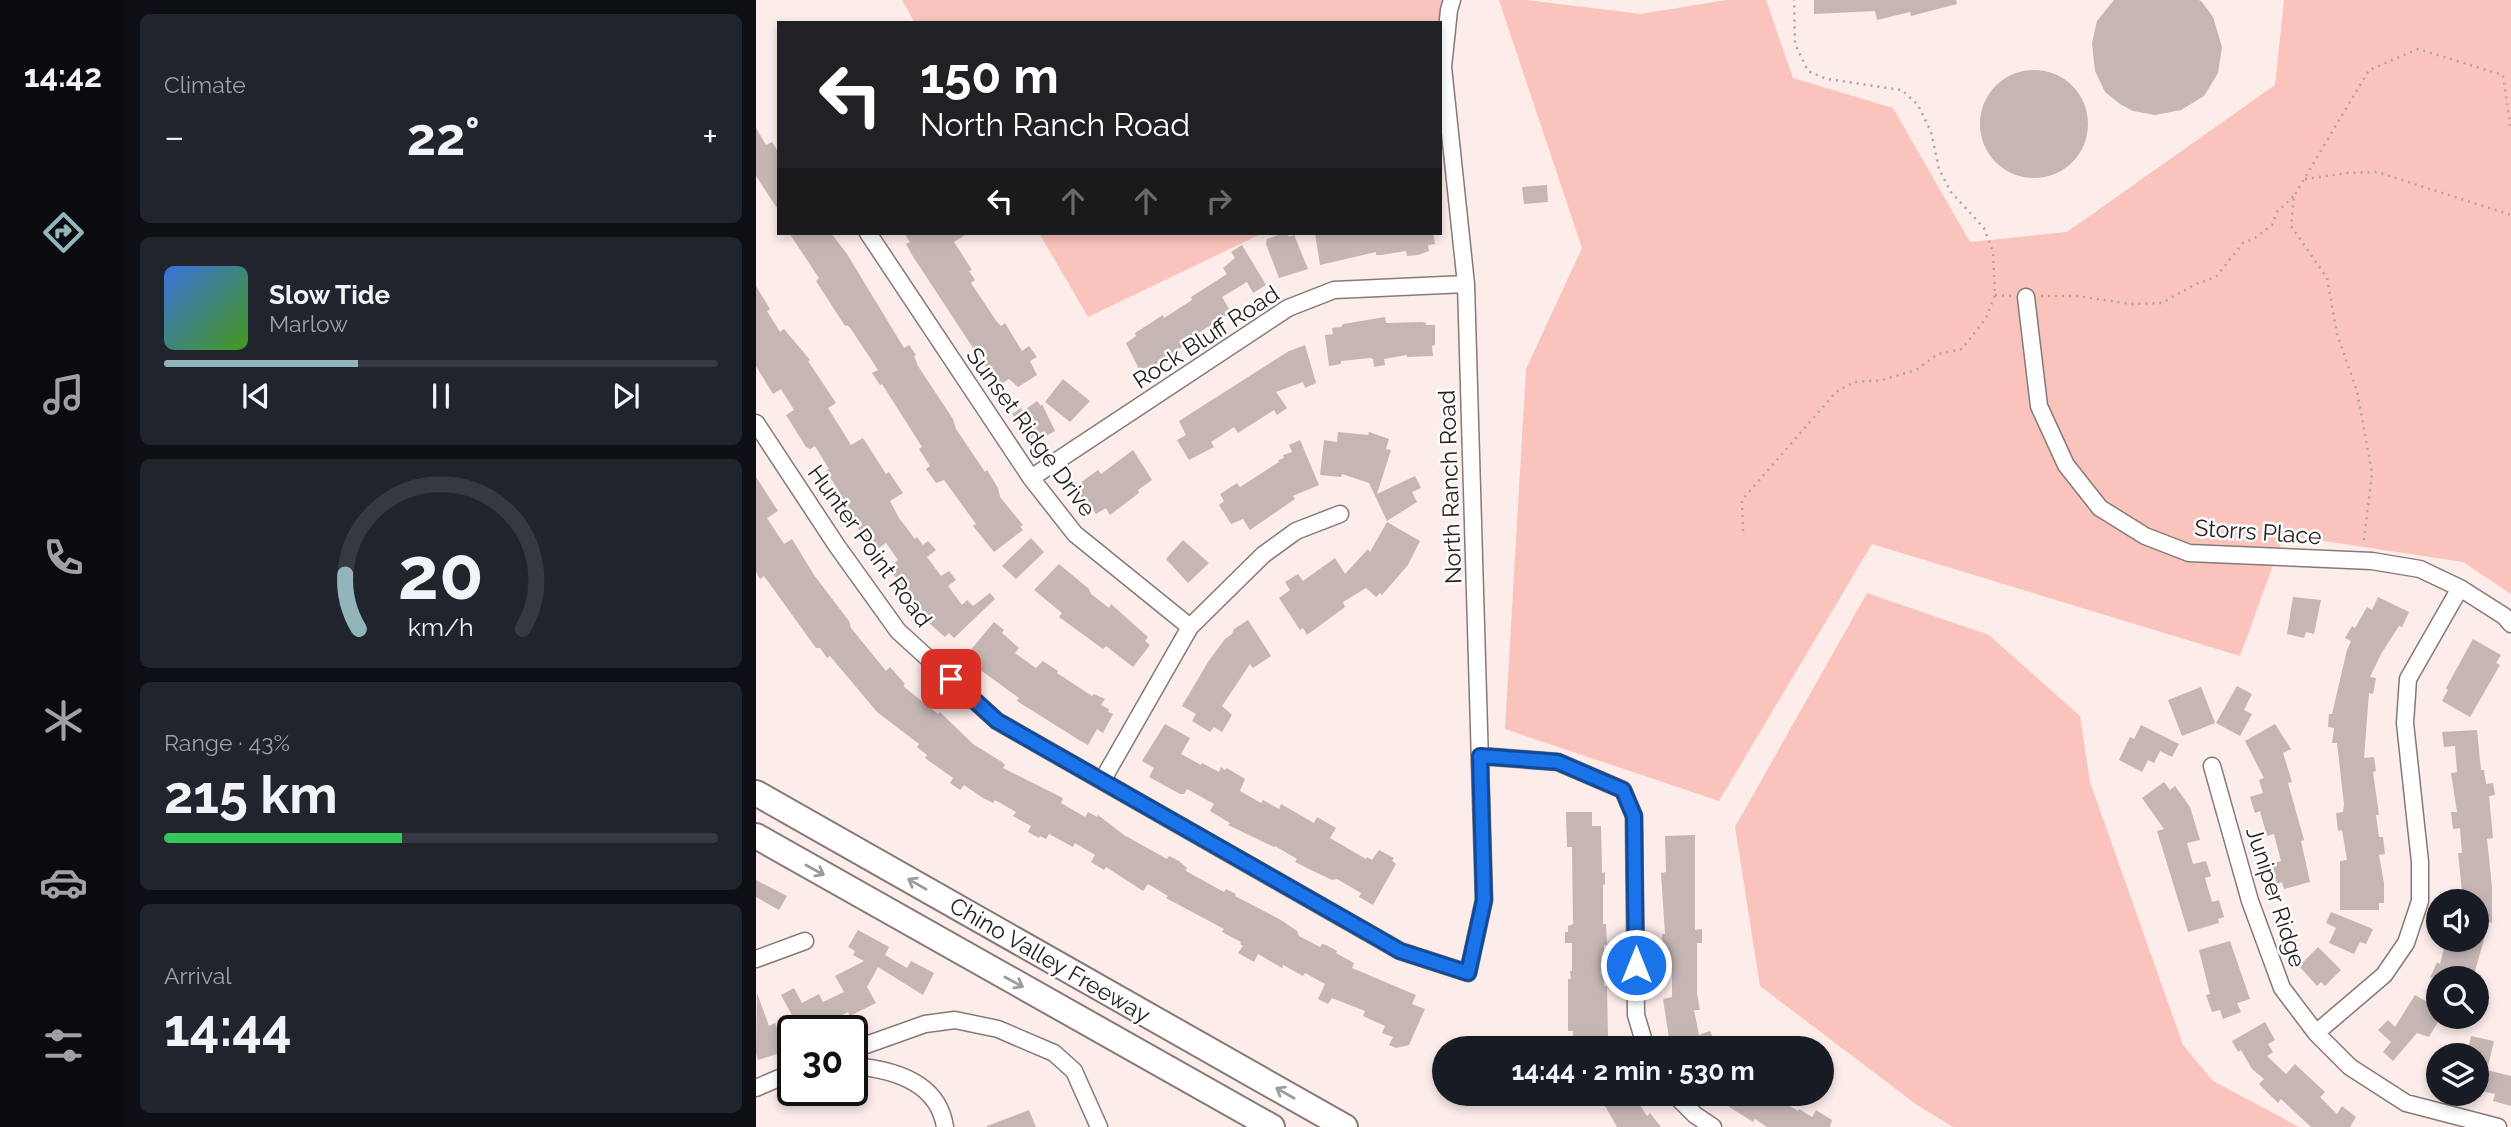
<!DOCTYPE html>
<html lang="en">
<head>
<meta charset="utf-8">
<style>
  body { margin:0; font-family:Raleway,sans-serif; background:#20242c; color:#f1f3f6; height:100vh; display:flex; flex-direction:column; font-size:26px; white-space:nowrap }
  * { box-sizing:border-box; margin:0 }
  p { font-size:23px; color:#9ea1a6 }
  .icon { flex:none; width:38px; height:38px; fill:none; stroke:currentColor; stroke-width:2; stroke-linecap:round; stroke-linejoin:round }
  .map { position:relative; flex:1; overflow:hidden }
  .details { display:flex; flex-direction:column; gap:14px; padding:14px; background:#0d0f14; width:630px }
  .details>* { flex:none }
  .top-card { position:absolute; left:21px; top:21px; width:665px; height:214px; border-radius:0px; box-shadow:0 4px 10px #0003; background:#202124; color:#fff; overflow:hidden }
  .buttons { position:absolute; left:1670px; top:889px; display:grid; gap:14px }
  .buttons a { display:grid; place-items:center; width:63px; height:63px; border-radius:50%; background:#171b24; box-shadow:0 4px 10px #0003; font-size:35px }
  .speed { position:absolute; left:21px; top:1015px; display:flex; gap:14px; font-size:35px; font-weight:700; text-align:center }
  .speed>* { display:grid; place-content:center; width:91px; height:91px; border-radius:50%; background:#171b24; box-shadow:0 4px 10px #0003; line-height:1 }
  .speed .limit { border:4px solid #111; border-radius:10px; background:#fff; color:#111 }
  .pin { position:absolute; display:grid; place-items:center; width:60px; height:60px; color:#fff; margin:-30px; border-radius:14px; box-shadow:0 4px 10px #0006 }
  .me { position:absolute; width:77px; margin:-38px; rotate:0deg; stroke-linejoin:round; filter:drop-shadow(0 0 5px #0008) }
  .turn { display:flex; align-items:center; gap:24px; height:147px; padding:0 28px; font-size:32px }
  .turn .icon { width:91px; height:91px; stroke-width:2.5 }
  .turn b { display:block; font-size:49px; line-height:60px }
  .lanes { display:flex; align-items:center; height:66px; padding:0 28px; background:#0003; justify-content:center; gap:35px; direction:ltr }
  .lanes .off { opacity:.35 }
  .big { font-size:52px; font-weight:700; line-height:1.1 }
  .details .tile { flex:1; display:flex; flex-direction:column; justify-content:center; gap:10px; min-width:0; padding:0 24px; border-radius:10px; background:#20242c }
  .details .dial { align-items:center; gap:0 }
  .dial svg { height:182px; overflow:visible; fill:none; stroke:#363941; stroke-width:7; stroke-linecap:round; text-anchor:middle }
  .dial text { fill:#f1f3f6; stroke:none }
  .song { display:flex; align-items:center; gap:21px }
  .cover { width:84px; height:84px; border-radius:10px; background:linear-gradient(135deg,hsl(220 70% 55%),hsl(100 70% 35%)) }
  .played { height:7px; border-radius:4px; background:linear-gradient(90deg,#92b5bb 35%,#363941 35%) }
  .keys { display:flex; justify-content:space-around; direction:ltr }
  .heat { display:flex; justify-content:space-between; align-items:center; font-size:38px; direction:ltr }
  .charge { height:10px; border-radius:5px; background:linear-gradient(90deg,#34c759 43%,#363941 0) }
  .trip { position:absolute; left:676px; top:1036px; width:402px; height:70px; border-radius:35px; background:#171b24; box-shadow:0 4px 10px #0003; font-weight:700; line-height:70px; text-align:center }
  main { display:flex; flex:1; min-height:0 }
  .dock { display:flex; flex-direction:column; width:126px; justify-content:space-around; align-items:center; background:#090b0e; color:#9ea1a6 }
  .dock .icon { width:49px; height:49px }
  .dock .on { color:#92b5bb }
  .dock b { font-size:32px; color:#f1f3f6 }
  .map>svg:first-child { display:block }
</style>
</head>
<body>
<main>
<nav class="dock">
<b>14:42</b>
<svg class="icon on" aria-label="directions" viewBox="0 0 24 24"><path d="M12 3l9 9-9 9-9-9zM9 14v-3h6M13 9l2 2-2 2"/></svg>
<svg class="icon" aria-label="music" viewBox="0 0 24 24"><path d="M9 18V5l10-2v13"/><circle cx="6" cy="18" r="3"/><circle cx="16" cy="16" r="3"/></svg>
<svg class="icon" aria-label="phone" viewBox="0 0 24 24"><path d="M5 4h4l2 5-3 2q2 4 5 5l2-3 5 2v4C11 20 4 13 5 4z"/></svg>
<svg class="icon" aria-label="climate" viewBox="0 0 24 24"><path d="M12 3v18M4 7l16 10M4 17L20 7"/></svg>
<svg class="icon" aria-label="car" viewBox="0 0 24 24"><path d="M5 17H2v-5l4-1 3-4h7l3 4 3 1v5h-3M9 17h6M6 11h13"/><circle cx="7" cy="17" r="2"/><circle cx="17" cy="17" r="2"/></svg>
<svg class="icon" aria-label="filters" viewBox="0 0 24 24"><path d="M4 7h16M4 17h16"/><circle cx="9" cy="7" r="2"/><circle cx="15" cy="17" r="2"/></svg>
</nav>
<section class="details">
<div class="tile"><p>Climate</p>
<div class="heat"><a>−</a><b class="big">22°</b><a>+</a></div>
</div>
<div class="tile">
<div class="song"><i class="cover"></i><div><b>Slow Tide</b><p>Marlow</p></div></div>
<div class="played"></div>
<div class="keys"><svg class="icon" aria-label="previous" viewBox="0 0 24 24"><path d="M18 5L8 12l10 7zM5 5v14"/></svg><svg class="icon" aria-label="pause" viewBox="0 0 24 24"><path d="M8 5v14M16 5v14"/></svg><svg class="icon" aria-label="next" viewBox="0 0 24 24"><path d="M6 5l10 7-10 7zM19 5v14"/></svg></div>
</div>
<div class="tile dial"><svg viewBox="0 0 100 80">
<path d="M14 69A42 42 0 1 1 86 69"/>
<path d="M14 69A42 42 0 0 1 8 45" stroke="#92b5bb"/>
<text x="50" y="56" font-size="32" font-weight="700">20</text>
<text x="50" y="72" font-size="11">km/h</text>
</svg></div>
<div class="tile"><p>Range · 43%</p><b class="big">215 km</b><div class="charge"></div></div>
<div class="tile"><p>Arrival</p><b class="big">14:44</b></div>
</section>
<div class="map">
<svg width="1755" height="1127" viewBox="0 0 1755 1127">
  <rect width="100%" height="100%" fill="#fcecea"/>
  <path fill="#fac4bd" d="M146,0H691L684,23H159Z
    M743,0H771L885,14L970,0H1010L1037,78L1137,108L1214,242L1311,232L1519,85L1528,0H1755V594L1707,562L1528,535L1484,656L1116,544L963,801L749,729L770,369L826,248Z
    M283,233H507L332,317Z
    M1111,593L1233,635L1324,716L1334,782L1427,1045L1457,1081L1543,1127H1197L1161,1105L1004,986L979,827Z"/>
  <path fill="#c5b6b4" d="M1058,0H1200L1201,4L1155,16L1154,12L1121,20L1119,11L1058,14Z
    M1358,0H1443L1446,2L1457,17L1466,47L1462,73L1448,96L1425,110L1399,115L1377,111L1364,104L1349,92L1339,71L1336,43L1341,21Z
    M1224 124a54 54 0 1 1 108 0a54 54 0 1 1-108 0Z
    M0,128L10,145L16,142L23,153V211L0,176Z
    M791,185L792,202L768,204L766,187Z
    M33,233H75L91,254L148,348L153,345L160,355L158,356L162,366L197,419L200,429L229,472L231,470L242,488L244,497L267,525L264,527L267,530L238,552L217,526L220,524L188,480L180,483L170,469L174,466L163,449L166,447L126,384L124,385L116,373L122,370L95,329L91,325L89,326L78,309L60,281L63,278Z
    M148,233H212L198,242L216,270L213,271L219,280L215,283L241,322L245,326L249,323L266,351L273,346L281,357L274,361L281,375L262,387L253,379L242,386L156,255L150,244L154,242Z
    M528,233H531L533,237L538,235L539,237L552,269L523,278L510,244L511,239Z
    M559,233H677L679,244L672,245L673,251L662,255L651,256L650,251L625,255H620V252L564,265Z
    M486,245L510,285L497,293L491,282L466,297L475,312L441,334L444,338L434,345L432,343L396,367L392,369L391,367L384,371L370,343L380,336L379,333L407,315L408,318L436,300L435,297L471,274L467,268L479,258L475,252Z
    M0,286L14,309L11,311L24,332L28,329L54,360L52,361L80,403L72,408L95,445L107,438L130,474L133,472L147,493L134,501L143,518L159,539L161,537L167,545L172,541L180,550L171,557L185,576L193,571L200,580L192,586L206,605L211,600L217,606L234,593L239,599L198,638L193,633L189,637L172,622L174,620L132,568L142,560L130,543L120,550L115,543L110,541L81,495L84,493L70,471L73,469L59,446L54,449L50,447L30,415L38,410L25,389L17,394L0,366Z
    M629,317L630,323L666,322L670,323V325H679V345L676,346L677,356L651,357V355L628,359L629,365L618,367L617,359L614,358L585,361V364L573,366L569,335L577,334L576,328L585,327L587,324Z
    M549,345L560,383L549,388L547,382L520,392L531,408L521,415L518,410L482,433L478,427L455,442L458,447L433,460L421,440L430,435L423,421L533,351Z
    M307,379L334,401L314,422L289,402Z
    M281,401L285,406L286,404L299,431L281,441L278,436L273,440L256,414L265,408L267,411Z
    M582,432L612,435L613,432L633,439L630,449L635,450L621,494L659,476L665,488L656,492L661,502L631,521L613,483L586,474L585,477L564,475L568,440L581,442Z
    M544,440L563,485L537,496L539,499L494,530L487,519L475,524L463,505L468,501L464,494L481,483L484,487L523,462L522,460L528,458L527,455L536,452L533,445Z
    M377,450L396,480L382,490L383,493L354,515L350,508L340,514L329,498L327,500L320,488L328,480L342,470L345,474Z
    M0,477L22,511L11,518L28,544L36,539L58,575L93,621L95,628L130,671L134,667L149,684L147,686L182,714L184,712L217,744L246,762L249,765L247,768L307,798L305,803L329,817L332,812L341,817L342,815L368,835L411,859L413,856L423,861L431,868L430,871L468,892L470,889L480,894L479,896L525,920L541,931L543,936L564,947L566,944L570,945L581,951L580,953L598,963L596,968L660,995L656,1004L669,1009L653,1045L640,1048L633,1045L637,1037L626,1033L629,1026L607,1016L609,1011L576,998L572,1004L562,999L569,984L549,973L547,976L527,965L526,968L502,954L498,962L482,953L487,946L484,944L485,942L466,932L468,929L410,898L412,896L392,884L387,891L350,867L348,870L335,862L339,855L319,843L317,847L293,834L290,839L284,836L283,838L272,832L275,826L257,816L260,812L239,800L237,803L227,798L208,785L204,790L194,783L197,778L169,758L171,755L161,747L163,744L121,712L74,656L71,658L64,648H60L8,576L4,579L0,572Z
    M631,522L664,541L652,565L626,595L624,593L620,597L610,588L587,602L589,607L551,635L547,628L544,630L523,598L534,590L529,582L542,574L547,581L579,558L589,574L612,549L614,552Z
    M275,538L288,552L260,579L246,566Z
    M427,540L453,563L432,583L410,559Z
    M303,564L333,589L335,594L353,608L355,604L392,637L389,641L394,645L377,667L350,646L347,649L303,617L306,613L278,590Z
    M1537,597L1565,600L1558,634L1550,632L1548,638L1531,634Z
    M1622,597L1653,612L1646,627L1643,626L1625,654L1614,677L1620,678L1617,694L1613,693L1608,758L1618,757L1620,771L1617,772L1623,815H1620L1623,837H1627L1629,854L1623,855L1628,883V903H1623V910H1584V861L1591,860L1586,830L1582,831L1580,813L1587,812L1588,804L1581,743H1576L1578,728L1572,727L1573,714H1576L1591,650L1595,641L1589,638L1596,626L1599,628L1611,607L1616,610Z
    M492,620L515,656L497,668L494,664L466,706L476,715L466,732L458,727L454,732L436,721L440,714L426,706L452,662L469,639L476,634L478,629Z
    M238,622L248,630L246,633L263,648L259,653L280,668L287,661L302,671L301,673L336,696L338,694L349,699L345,705L353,709L352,712L357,714L347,733L341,729L332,745L323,740L261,701L263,698L208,658Z
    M1717,639L1745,655L1740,663L1744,665L1714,717L1686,701L1692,690L1690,688Z
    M1481,686L1496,694L1488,710L1496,714L1484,736L1460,723Z
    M1445,687L1459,723L1426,736L1412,700Z
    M409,724L434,738L425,754L445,765L446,763L463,772L465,767L469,770L471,768L489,779L484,791L505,803L507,800L523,809L525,804L558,823L561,817L580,828L574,838L610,859L611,857L616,860L623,850L638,858L636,861L640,864L617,905L603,897L605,893L581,879L576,880L557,871L539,862L541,859L519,846L518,847L472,825L474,823L454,811L458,804L431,789L428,794H424L393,777L398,768L386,761Z
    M1519,724L1535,749L1527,753L1536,782L1532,783L1548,840L1545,841L1554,882L1528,889L1526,882L1521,884L1515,864L1525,861L1518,834L1511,836L1504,811L1499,813L1494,797L1507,793L1503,780L1508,778L1489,741Z
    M1385,725L1423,744L1416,757L1404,751L1398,763L1392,760L1386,772L1363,760L1374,737L1378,739Z
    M1721,730L1725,770H1728L1730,784L1737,783L1739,795L1733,796L1737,838L1731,839L1736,887V923L1733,922L1717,978H1674L1681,962L1684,964L1690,940H1720V901H1707L1702,853H1706L1704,828L1697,829L1695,812H1701L1695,773L1701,772L1699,746L1688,747L1686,732Z
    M1408,782L1414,790L1419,786L1434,807L1444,840L1431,843L1437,864L1450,861L1455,876L1449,878L1456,902L1463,900L1468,917L1462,919L1463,923L1432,932L1401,831L1408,829L1386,798Z
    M810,812H836V826H845L846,873L849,872V884L847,885V924H850L851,945H848V986H851L852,1036L856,1048H818L817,1031H812V979H815L814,971H816V943H809V932H812V926L817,924L816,847H811Z
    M939,835V930L946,929V943H941V994L944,1010H938L943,1035L954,1031L961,1045L954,1048H917L913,1038L907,999L916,997V969H906V934H909L905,873L910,872L909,836Z
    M0,880L31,896L23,910L0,897Z
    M1575,912L1617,929L1610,944L1604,942L1598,954L1573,943L1580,928L1570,923Z
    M102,930L133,947L129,955L151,968L155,961L178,973L167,995L122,967L111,987L120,1003L94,1016L92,1012L57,1031H51L48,1025L43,1028L25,995L38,988L46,1003L63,994L67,1002L88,992L79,976L108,961L97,955L99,951L92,947Z
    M1474,941L1494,999L1481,1003L1485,1012L1467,1019L1464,1010L1456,1012L1450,995L1454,994L1443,950Z
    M1562,947L1585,970L1569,986L1565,982L1561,986L1543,966Z
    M1,993L13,1026L19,1023L26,1042L21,1045L24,1053L2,1060L0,1053Z
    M1659,995L1682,1008V1022L1673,1037L1661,1033L1637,1061L1627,1052L1635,1042L1622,1030L1632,1020L1639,1027Z
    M1509,1022L1519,1040L1512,1044L1517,1052L1511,1056L1530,1074L1539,1064L1569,1092L1564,1097L1581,1114L1586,1106L1600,1117L1594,1127H1555L1525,1099L1522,1103L1503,1084L1508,1079L1496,1069L1485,1050L1482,1052L1476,1041Z
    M1715,1036L1738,1041L1731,1070L1755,1076V1106L1737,1101L1739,1094L1726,1091L1725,1097L1720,1096V1055H1711Z
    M855,1094H877L891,1116L894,1113L905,1127H861L848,1104L857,1098Z
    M958,1094H987L997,1103L1003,1094H1023L1020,1098L1042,1111L1043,1109L1056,1117L1060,1110L1076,1120L1074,1127H1011L999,1119L997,1122L975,1108Z
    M273,1110L280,1127H231V1126Z"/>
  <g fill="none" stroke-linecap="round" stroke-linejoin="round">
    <defs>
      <path id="minor" d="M112,233L275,478L319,534L434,627
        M1270,297L1283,406L1310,465L1344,508L1389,536L1433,553L1616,561L1664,569L1704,588L1748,616L1755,624
        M0,423L81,546L142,631L241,721L644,951L712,973L728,900L710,284L687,67L693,10L696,0
        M275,478L532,308L578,290L710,284
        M724,756L802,762L867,790L878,816L880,1015L890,1048
        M1456,766L1494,901L1526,988L1560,1033L1594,1067L1650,1103L1742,1127
        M346,781L434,627L507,555L540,531L584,514
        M0,959L49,941
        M1560,1033L1628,975L1650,943L1664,901V862L1649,723L1652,679L1704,588
        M96,1050L169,1024L199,1020L242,1029L298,1053L318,1071L343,1127
        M96,1066C136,1069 182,1081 189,1127
        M0,1088L37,1072
        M918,1094L939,1115L957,1127"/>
      <path id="highway" d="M0,793L589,1127
        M0,836L516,1127"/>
    </defs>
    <use href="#minor" stroke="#877977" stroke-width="19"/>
    <use href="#highway" stroke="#877977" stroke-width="28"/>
    <path stroke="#b1a4a2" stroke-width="2.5" stroke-dasharray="2 5" stroke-linecap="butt" d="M1549,179L1592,173L1621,172L1755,215
      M1239,295L1257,296
      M1285,296H1321L1375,304L1406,303L1440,284L1460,277L1487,243L1499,238L1516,225L1521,212L1538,196
      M987,531L986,500L1080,392L1098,382L1126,380L1160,370L1182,354L1206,349L1230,318L1239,295L1237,252L1228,228L1195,192L1183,169L1175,132L1162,105L1146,90L1071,79L1052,71L1039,44L1038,0
      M1608,540L1616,473L1601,391L1581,334L1571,278L1535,226L1538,196L1613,70L1662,49L1747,75L1755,131"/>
    <use href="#minor" stroke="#fff" stroke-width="16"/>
    <use href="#highway" stroke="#fff" stroke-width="24"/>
  </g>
  <defs><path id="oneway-shaft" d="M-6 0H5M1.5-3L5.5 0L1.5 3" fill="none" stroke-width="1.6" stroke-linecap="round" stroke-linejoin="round" transform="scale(1.75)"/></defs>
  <g stroke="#9e9b9b">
    <use href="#oneway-shaft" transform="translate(59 870) rotate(29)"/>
    <use href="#oneway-shaft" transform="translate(161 884) rotate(-150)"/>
    <use href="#oneway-shaft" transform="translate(258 982) rotate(29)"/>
    <use href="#oneway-shaft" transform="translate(529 1093) rotate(-150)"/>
  </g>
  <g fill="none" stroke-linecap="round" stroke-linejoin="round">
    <defs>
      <path id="route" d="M195,679L241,721L620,937L644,951L712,973L728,900L724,756L802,762L867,790L878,816L880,965"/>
    </defs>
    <use href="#route" stroke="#114b97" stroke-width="18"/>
    <use href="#route" stroke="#1a73e8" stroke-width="12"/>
  </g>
  <g text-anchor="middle" stroke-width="5" stroke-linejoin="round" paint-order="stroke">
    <g font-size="23" fill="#272120" stroke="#fdfdfd">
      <text transform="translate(450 337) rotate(-33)" y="8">Rock Bluff Road</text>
      <text transform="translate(275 432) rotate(54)" y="8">Sunset Ridge Drive</text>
      <text transform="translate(694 487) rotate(-92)" y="8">North Ranch Road</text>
      <text transform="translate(1502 532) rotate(4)" y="8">Storrs Place</text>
      <text transform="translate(114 546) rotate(54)" y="8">Hunter Point Road</text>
      <text transform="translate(1520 897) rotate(72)" y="8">Juniper Ridge</text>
      <text transform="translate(294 960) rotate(30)" y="8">Chino Valley Freeway</text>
    </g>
  </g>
</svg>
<div class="buttons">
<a><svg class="icon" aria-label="sound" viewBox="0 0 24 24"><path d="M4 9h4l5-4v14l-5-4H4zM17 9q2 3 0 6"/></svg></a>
<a><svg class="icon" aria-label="search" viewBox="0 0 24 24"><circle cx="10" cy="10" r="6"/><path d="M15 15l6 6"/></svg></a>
<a><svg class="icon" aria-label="layers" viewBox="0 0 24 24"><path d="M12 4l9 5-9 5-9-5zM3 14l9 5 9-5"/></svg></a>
</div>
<div class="speed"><div class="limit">30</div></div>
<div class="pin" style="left:195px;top:679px;background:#d93025"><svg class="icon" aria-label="arrive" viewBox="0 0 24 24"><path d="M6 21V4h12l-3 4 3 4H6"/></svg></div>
<svg class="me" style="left:880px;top:965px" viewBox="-20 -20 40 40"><circle r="17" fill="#1a73e8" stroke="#fff" stroke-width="3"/><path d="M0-11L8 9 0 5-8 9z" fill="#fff"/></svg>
<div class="trip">14:44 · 2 min · 530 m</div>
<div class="top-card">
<div class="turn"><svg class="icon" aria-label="left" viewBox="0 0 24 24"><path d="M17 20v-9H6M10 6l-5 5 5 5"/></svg><div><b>150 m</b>North Ranch Road</div></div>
<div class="lanes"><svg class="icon" aria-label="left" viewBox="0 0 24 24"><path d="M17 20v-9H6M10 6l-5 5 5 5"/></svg><svg class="icon off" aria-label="ahead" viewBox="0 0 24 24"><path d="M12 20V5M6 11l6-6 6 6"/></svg><svg class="icon off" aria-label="ahead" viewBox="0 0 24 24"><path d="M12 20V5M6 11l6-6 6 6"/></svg><svg class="icon off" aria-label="right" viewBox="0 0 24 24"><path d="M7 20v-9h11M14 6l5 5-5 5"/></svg></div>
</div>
</div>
</main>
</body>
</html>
